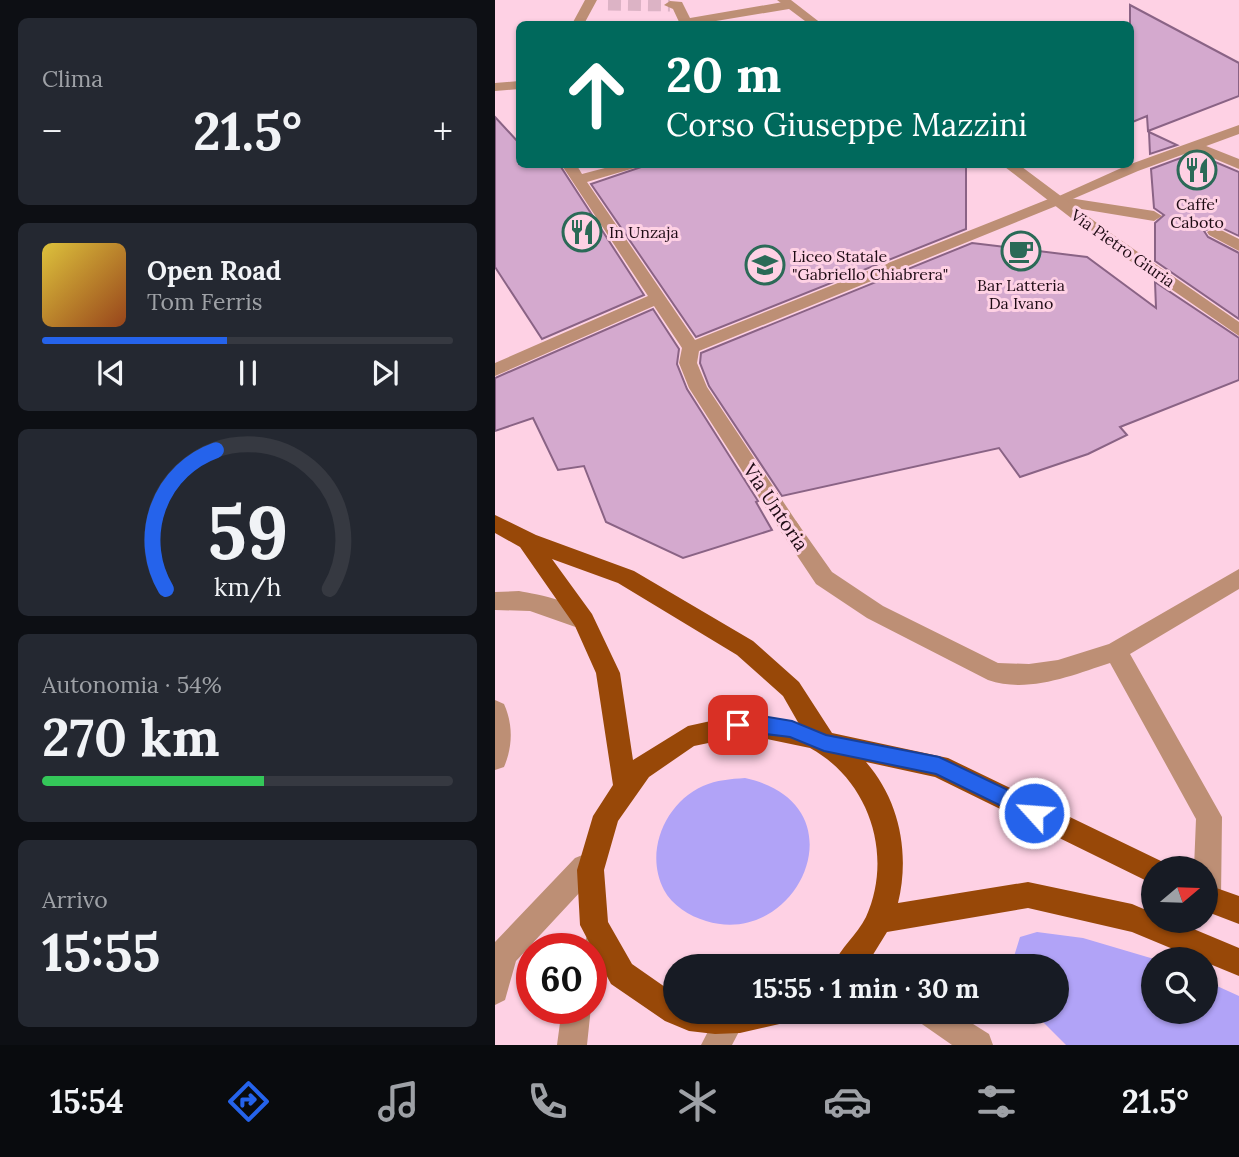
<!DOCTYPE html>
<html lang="it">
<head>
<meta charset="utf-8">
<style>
  body { margin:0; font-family:Lora,serif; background:#242831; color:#f1f3f6; height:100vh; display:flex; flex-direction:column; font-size:26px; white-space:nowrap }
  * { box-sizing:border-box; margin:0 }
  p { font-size:23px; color:#9ea1a6 }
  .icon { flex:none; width:38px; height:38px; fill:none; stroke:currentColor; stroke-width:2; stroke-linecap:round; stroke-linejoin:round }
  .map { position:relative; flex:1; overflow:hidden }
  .side { display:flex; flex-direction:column; gap:18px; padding:18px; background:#0d0f14; width:495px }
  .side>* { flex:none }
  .guide { position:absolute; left:21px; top:21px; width:618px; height:147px; border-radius:10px; box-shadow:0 2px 5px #0004; background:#00695c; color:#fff; overflow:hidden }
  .needle { width:46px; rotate:71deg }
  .fabs { position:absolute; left:646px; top:856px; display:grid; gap:14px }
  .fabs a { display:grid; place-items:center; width:77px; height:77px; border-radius:50%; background:#171b24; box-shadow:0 2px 5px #0004; font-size:35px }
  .speed { position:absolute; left:21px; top:933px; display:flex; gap:14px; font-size:35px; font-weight:700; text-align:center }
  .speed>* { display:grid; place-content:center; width:91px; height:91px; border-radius:50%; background:#171b24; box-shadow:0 2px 5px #0004; line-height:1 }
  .speed .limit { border:10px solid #d22; background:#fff; color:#111 }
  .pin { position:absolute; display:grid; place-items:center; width:60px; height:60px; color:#fff; margin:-30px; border-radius:14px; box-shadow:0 4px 10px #0006 }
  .me { position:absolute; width:77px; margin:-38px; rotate:296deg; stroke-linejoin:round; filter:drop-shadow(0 0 5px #0008) }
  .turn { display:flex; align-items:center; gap:24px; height:147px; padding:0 35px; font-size:32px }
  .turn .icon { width:91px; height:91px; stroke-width:2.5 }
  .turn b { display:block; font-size:49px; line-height:60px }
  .big { font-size:52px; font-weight:700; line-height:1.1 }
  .side .widget { flex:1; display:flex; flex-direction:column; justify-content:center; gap:10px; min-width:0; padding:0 24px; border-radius:10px; background:#242831 }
  .side .dial { align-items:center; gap:0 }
  .dial svg { height:182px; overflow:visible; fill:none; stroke:#363941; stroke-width:7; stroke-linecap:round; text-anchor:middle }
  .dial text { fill:#f1f3f6; stroke:none }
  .song { display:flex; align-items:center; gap:21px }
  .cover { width:84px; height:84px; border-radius:10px; background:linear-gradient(135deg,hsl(50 70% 55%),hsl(20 70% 35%)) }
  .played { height:7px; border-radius:4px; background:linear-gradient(90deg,#2563eb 45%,#363941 45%) }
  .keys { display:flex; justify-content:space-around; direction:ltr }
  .heat { display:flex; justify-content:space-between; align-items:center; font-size:38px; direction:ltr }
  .charge { height:10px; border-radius:5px; background:linear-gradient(90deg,#34c759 54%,#363941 0) }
  .trip { position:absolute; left:168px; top:954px; width:406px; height:70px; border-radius:35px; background:#171b24; box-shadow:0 2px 5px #0004; font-weight:700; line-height:70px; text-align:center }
  .dock { display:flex; height:112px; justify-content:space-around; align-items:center; background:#090b0e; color:#9ea1a6 }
  .dock .icon { width:49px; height:49px }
  .dock .active { color:#2563eb }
  .dock b { font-size:32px; color:#f1f3f6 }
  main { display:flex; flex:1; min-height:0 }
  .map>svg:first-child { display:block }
</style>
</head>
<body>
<main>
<section class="side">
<div class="widget"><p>Clima</p>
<div class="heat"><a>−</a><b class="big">21.5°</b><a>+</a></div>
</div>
<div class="widget">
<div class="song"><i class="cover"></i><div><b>Open Road</b><p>Tom Ferris</p></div></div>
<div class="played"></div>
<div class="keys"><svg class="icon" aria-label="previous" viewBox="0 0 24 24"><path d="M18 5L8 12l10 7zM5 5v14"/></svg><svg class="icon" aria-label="pause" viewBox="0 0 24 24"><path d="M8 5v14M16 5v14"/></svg><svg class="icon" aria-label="next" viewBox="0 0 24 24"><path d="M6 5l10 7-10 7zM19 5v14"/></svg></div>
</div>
<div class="widget dial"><svg viewBox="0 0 100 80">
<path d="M14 69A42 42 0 1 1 86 69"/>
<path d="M14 69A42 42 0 0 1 36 8" stroke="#2563eb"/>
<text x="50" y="56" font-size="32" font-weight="700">59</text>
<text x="50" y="72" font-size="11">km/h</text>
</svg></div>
<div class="widget"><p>Autonomia · 54%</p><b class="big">270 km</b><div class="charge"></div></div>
<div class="widget"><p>Arrivo</p><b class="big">15:55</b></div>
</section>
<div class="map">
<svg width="744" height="1045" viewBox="0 0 744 1045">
  <rect width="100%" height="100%" fill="#fed1e4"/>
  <path fill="#b1a3f7" d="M250,778C370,804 303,950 211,921C194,916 177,905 169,890C149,852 170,803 208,786C222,780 235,779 250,778Z
    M542,932L588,938L659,959L658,1012H710L711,981L744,996V1045H571L538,1012H562V966H516L525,937Z"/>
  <path fill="#d4a9ce" stroke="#8a6385" stroke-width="2" d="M635,5L744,63V96L653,131L652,116L635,123Z
    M0,117L24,143V164H64L149,295L47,339L0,267Z
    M654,132L682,145L655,154Z
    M699,153L744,172V236L721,225L709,231L713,237L744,253V319L660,261V223L669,215L659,208L656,169Z
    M155,164H471V229L201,337L96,184Z
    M477,243L592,257L661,308L660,282L744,338V380L625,427L632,435L593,454L525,477L504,448L287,496L214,386L205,363L206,353Z
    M158,309L184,349L182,364L192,389L263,501L261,502L277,530L188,558L111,522L89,466L63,470L38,418L0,431V378Z"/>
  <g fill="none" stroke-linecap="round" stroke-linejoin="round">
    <path stroke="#dcb3c5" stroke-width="13" stroke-dasharray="13 7" stroke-linecap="butt" d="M113,4L175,5"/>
    <path fill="#bd8f75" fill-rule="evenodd" d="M561,196L659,211L667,216L659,221L556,204L553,201L556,198Z
      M720,227L744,239V251L714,235L712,232Z
      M24,591C42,594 92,604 100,621L97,628L89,630L35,611L0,610V592Z
      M0,700L9,704C18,724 18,746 9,767L0,770Z
      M90,854L100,858L103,867L100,876L21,961L10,1000L0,1005V942L80,858Z
      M103,930L113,934L117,944L106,974L96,978V948H87L93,934Z
      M67,1008L96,1007L92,1045H62Z
      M223,1012H246L250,1020L237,1045H206Z"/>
    <path fill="#bd8f75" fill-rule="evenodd" d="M90,0H102L89,24H77Z
      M175,1L187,2L195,18L294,1L300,5L294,9L203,24H185L178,9L169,5Z
      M701,142L744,159V169L696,149L694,146L696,143Z
      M66,164H81L87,174L125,164H153L92,182L200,340L556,198H566L569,201L566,204L204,351L202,363L212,387L305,527L301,533L294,535L287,533L194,388L184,363L187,348L159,306L0,376V363L153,296Z"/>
    <path fill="#bd8f75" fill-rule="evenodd" d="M24,81V89L0,91V83Z
      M744,125V134L643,171L566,204H556L553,201L633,165Z
      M294,519L301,521L337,572L388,606L503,663L534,664L563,660L614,644L744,569V589L635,654L727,817L726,897L722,907L710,910V868H699L701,819L615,663C578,675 533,694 493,680L372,618L321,584L283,527L287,521Z
      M419,1012H459L494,1034L498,1045H457L424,1022Z"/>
    <path fill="#bd8f75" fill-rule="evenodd" d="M282,0H296L327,24H314Z
      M506,164H523L614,232L744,322V336L602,238Z"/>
    <path fill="#984808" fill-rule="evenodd" d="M0,515L41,535L139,571L258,641L304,682L337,733L453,758L668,862L670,868H658V884L440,777L371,762C405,801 415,854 403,903L533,882L637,904L658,913V920H677L744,948V976L710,962V959H702L637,932L533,908L392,932L371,966H338C345,948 362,935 371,917C399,855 374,780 315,748L252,735L199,746L154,777L123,821L109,870L113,922L137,964L180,994V1012H298L293,1022L245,1033L220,1034L194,1031L170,1021L116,984L85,925L82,870L98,816L118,785L101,673L80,626L25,547L0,533ZM57,559L123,583L242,655L288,696L304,724L252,713L193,726L138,760L125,673L97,614Z
      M710,884L744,896V924L710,911Z"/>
  </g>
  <path fill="#2563eb" stroke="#184099" stroke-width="2" d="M261,715L297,721L331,735L444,757L546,806L549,813L546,819L539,822L441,774L329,751L295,737L237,730L234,725L237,719Z"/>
  <defs>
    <symbol id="restaurant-ring" viewBox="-11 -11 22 22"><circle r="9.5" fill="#fed1e4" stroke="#2b6a57" stroke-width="1.5"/><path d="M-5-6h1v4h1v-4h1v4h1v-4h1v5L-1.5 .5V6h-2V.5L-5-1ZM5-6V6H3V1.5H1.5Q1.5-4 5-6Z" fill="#2b6a57"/></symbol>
    <symbol id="cafe-ring" viewBox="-11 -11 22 22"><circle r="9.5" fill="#fed1e4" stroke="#2b6a57" stroke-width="1.5"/><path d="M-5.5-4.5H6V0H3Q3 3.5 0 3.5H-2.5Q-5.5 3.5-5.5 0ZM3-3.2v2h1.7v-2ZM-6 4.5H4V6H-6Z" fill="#2b6a57"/></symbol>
    <symbol id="school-ring" viewBox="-11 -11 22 22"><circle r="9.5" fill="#fed1e4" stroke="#2b6a57" stroke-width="1.5"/><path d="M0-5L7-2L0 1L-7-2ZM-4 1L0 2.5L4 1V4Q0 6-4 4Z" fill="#2b6a57"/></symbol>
  </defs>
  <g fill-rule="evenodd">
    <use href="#restaurant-ring" x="680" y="148" width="44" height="44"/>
    <use href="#restaurant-ring" x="65" y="210" width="44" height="44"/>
    <use href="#cafe-ring" x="504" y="229" width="44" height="44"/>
    <use href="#school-ring" x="248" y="243" width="44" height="44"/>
  </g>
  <g text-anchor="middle" stroke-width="6" stroke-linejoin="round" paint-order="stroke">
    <g font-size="16" fill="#1e0b14" stroke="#fed1e4">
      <text x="702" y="210">Caffe'<tspan x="702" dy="18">Caboto</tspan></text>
      <text x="114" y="238" text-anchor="start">In Unzaja</text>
      <text x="297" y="262" text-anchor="start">Liceo Statale<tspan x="297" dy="18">"Gabriello Chiabrera"</tspan></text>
      <text x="526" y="291">Bar Latteria<tspan x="526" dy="18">Da Ivano</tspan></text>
    </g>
    <g font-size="16" fill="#1e0b14" stroke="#fed1e4">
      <text transform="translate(628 248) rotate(35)" y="6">Via Pietro Giuria</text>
    </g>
    <g font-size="19" fill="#1e0b14" stroke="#fed1e4">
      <text transform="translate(281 507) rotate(56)" y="7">Via Untoria</text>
    </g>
  </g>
</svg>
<div class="fabs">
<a><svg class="needle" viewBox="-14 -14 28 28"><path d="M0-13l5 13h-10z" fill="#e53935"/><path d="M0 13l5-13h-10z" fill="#9ea1a6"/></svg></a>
<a><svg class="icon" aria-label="search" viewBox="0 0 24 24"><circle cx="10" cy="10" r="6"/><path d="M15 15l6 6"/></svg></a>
</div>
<div class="speed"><div class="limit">60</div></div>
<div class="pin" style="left:243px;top:725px;background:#d93025"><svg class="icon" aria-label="arrive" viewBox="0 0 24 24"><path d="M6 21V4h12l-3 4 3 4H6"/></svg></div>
<svg class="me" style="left:539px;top:813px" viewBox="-20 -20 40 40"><circle r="17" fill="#2563eb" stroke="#fff" stroke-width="3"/><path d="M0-11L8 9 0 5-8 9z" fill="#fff"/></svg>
<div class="trip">15:55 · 1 min · 30 m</div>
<div class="guide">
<div class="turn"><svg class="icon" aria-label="ahead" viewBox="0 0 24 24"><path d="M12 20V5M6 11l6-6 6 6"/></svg><div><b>20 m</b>Corso Giuseppe Mazzini</div></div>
</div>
</div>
</main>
<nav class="dock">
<b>15:54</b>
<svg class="icon active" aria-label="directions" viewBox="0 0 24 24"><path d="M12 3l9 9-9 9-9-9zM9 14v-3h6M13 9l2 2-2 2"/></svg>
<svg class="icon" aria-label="music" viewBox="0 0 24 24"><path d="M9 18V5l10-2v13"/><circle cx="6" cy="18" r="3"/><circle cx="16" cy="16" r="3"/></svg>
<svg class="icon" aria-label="phone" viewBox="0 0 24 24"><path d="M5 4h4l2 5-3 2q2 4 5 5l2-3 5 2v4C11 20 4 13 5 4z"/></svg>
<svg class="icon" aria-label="climate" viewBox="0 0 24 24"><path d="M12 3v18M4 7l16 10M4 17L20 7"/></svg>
<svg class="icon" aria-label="car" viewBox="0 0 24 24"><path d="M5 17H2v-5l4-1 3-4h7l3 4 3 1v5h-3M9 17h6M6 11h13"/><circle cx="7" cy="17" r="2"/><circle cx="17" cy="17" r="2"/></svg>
<svg class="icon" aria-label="filters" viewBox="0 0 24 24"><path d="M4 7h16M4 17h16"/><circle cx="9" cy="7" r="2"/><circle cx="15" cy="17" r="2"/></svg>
<b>21.5°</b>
</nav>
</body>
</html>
